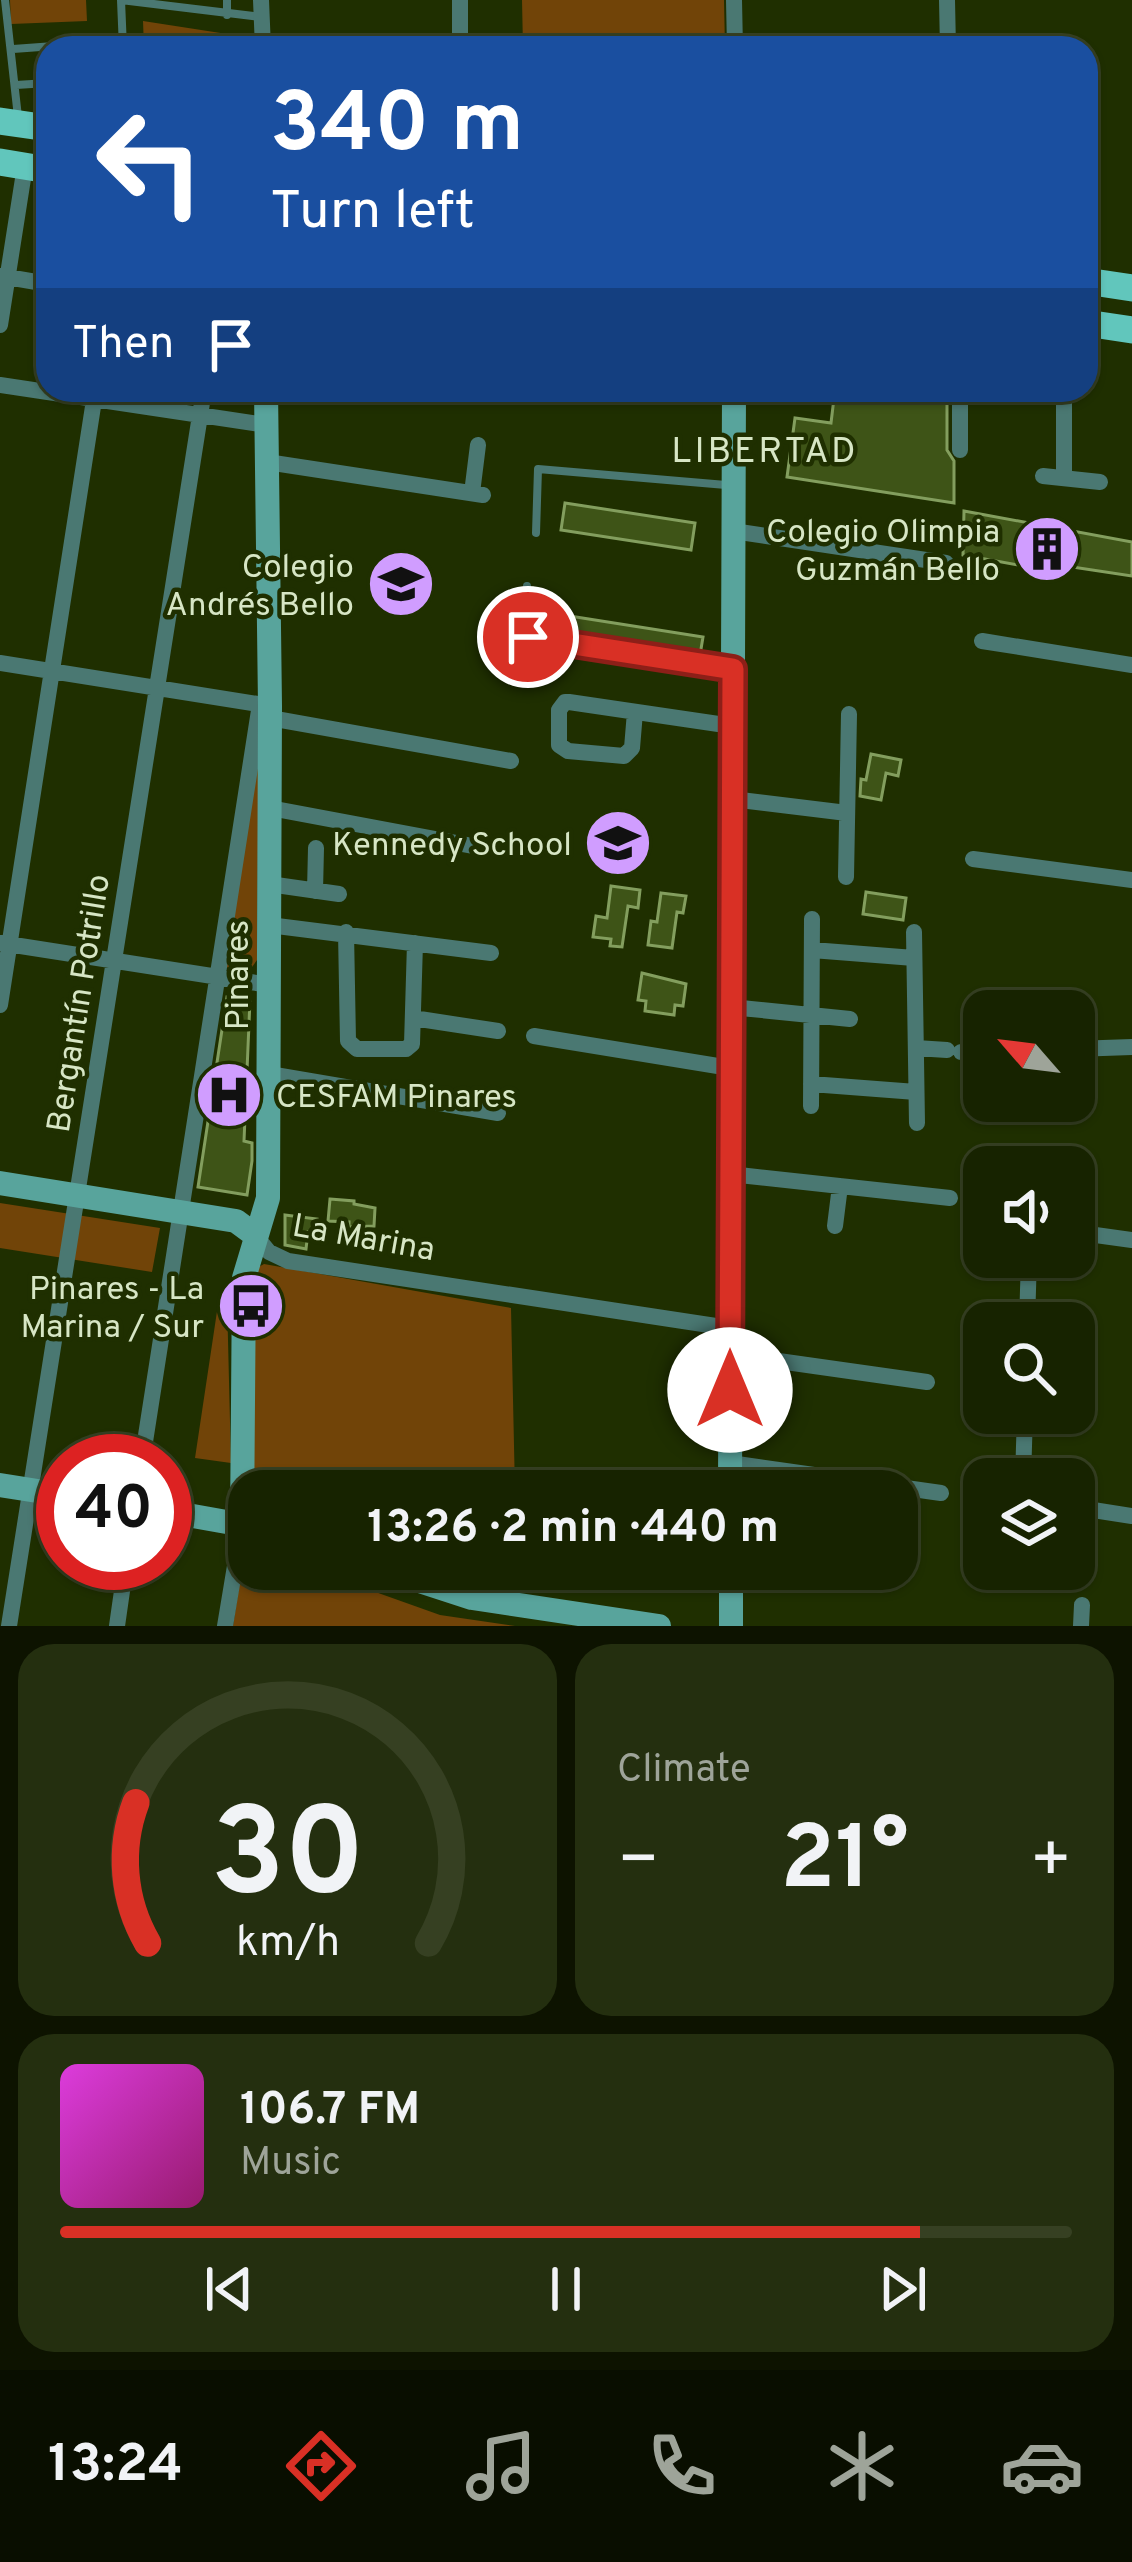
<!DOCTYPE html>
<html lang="en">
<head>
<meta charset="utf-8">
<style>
  body { margin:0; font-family:Overpass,sans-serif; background:#242f0f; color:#f1f3f6; height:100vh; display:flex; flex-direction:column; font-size:45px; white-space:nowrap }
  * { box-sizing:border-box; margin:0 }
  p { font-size:39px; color:#9ea499 }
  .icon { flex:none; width:66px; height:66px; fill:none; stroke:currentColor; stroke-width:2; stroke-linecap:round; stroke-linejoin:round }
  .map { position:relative; height:1626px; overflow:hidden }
  .sheet { display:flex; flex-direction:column; gap:18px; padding:18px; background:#0d1300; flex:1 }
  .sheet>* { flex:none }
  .top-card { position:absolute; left:36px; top:36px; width:1062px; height:366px; border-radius:36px; box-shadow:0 3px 9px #0004,0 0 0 3px #364022; background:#1a4fa0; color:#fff; overflow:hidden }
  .needle { width:78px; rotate:298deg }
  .tools { position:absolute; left:963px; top:990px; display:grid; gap:24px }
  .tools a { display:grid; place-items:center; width:132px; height:132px; border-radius:24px; background:#172300; box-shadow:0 3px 9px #0004,0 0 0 3px #364022; font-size:60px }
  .speed { position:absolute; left:36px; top:1434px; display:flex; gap:24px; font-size:60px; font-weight:700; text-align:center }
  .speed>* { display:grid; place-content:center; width:156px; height:156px; border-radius:50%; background:#172300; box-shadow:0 3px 9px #0004,0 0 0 3px #364022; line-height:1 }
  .speed .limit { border:18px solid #d22; background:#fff; color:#111 }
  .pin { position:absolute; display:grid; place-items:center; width:102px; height:102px; color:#fff; margin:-51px; border:6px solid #fff; border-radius:50%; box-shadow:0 3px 12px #0007 }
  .me { position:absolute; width:132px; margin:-66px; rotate:0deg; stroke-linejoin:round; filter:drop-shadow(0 0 9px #0008) }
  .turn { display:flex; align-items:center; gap:42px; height:252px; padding:0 36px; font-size:54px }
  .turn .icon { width:156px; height:156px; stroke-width:2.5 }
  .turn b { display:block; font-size:84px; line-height:102px }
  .then { display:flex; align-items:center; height:114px; padding:0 36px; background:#0003; gap:24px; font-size:45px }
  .big { font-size:90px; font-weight:700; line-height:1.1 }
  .sheet .tile { flex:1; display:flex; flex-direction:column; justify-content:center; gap:18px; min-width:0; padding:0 42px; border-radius:36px; background:#242f0f }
  .sheet .dial { align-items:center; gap:0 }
  .dial svg { height:312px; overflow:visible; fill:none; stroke:#364022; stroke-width:7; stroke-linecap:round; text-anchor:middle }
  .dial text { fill:#f1f3f6; stroke:none }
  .song { display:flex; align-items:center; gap:36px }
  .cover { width:144px; height:144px; border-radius:18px; background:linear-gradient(135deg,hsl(300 70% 55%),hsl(320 70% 35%)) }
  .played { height:12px; border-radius:6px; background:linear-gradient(90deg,#d93025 85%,#364022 85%) }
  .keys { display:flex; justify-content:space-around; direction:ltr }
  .heat { display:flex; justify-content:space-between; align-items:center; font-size:66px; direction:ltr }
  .sheet .tiles { flex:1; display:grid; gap:18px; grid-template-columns:1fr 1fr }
  .tile:last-child { grid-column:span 2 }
  .trip { position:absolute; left:228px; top:1470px; width:690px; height:120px; border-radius:36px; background:#172300; box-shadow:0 3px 9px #0004,0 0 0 3px #364022; font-weight:700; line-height:120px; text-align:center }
  .dock { display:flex; height:192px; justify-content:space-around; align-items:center; background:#090e00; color:#9ea499 }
  .dock .icon { width:84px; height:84px }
  .dock .on { color:#d93025 }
  .dock b { font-size:54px; color:#f1f3f6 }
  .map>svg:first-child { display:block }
</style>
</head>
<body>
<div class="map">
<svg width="1132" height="1626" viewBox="0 0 1132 1626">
  <rect width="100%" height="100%" fill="#1f2f00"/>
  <path fill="#714408" d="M10,0H86L87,21L11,24Z
    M522,0H724L725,48H523Z
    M143,21L240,36V48H144Z
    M259,742L257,960L250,970L224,967Z
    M0,1203L160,1228L152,1272L0,1248Z
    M264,1264L511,1308L515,1491H250L253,1270Z
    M219,1298L227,1299L231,1463L195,1458Z
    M248,1527L249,1569H311L440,1615L515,1626H233Z"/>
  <path fill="#3e5417" stroke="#839e5e" stroke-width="3" d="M835,390H947V450L954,461V503L787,477L795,418L831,423Z
    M565,503L695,523L691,550L561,530Z
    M964,511L1132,542V576L1046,563V570L963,555Z
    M557,614L703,637L700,655L554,633Z
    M871,754L901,760L898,776L886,773L881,800L860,796L861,779L866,780Z
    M611,886L640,890L638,908L628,906L622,947L610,946L611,939L593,937L596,916L607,918Z
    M866,892L906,898L903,920L863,914Z
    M661,893L686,896L683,913L677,912L672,948L648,945L651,921L657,922Z
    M642,973L686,984L683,1006L675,1005L674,1015L645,1011L646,1001L638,1000Z
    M227,997L250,1000L244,1141L252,1143V1161L247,1195L198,1187Z
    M330,1199L354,1201V1204L375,1208L374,1226L349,1227V1222L328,1221Z
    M285,1215L317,1219L315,1233L308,1232L306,1249L285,1245Z"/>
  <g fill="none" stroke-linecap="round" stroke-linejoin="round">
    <path stroke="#4a7872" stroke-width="8" d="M5,0L18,117
      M121,0L261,17
      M121,0L123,48
      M227,0V15
      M13,49L123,41
      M16,85L48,83
      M536,533L538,469L726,485
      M527,586L528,637L731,668
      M548,1472L688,1491"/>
    <path stroke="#4a7872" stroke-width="16" d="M261,0L263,48
      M460,0V48
      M734,0L735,48
      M947,0L948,48
      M1,276L48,284
      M0,325L25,166
      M0,385L266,425
      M1064,390V478
      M401,392V390
      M960,450V390
      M267,462L483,495
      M1043,476L1100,482
      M472,493L478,445
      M733,531L946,563
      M982,641L1132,665
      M0,663L270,706
      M635,712L632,748L624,756L568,751L559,745V710L565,702H569L732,726
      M270,718L511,761
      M732,799L847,813
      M270,808L478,847
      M973,859L1132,880
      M846,877L849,714
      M269,884L339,894
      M315,891L316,848
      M269,925L491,953
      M346,932L348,1041L357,1049H406L412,1044L415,943
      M914,932L917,1123
      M1,943L269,985
      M812,950L914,958
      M0,1005L94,400
      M731,1007L850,1019
      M413,1018L498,1031
      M534,1036L730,1068
      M916,1048L947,1050
      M1074,1049L1132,1047
      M961,1052L984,1051
      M269,1074L498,1113
      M811,1084L916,1092
      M811,1106L812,919
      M730,1174L950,1198
      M835,1226L840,1186
      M1074,1232L1132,1240
      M255,1235L269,1252L288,1261L729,1328
      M1027,1323L1029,1257
      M730,1354L927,1382
      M142,1461L260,704
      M730,1463L941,1493
      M1023,1479L1025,1413
      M1074,1507L1132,1516
      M9,1626L204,390
      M117,1626L126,1563
      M225,1626L242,1524
      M1081,1626L1082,1605"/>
    <path stroke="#58a49c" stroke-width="24" d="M0,1183L236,1221L255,1235
      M0,1485L63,1495
      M730,1491L734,390
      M165,1511L249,1526
      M242,1524L244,1278L268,1198L270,706L266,390
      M383,1569L472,1598L659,1626
      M731,1569V1626"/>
    <path stroke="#61c6bc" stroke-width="27" d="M0,121L48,128
      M0,162L48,170
      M1086,281L1132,288
      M1086,323L1132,330"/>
  </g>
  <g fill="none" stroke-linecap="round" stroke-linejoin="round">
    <defs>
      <path id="route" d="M528,637L733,669L730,1390"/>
    </defs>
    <use href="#route" stroke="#8d1f18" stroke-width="30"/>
    <use href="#route" stroke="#d93025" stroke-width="21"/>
  </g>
  <defs>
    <symbol id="building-disc" viewBox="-11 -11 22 22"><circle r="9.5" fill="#d09dff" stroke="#1f2f00"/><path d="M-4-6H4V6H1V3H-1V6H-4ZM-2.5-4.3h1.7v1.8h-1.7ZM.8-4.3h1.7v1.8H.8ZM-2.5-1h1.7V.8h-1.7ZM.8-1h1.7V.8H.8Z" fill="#111"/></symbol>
    <symbol id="school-disc" viewBox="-11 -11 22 22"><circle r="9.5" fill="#d09dff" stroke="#1f2f00"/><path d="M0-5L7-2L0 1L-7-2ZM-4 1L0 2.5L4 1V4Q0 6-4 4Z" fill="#111"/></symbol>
    <symbol id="hospital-disc" viewBox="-11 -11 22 22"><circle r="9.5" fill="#d09dff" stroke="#1f2f00"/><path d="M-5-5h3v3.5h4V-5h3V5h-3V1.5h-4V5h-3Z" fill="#111"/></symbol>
    <symbol id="bus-disc" viewBox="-11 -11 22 22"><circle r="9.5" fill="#d09dff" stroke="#1f2f00"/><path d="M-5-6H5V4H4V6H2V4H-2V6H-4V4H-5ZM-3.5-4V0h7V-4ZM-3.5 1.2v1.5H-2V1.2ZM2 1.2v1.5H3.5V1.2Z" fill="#111"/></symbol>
  </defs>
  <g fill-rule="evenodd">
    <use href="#building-disc" x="1009" y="511" width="76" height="76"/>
    <use href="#school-disc" x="363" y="546" width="76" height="76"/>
    <use href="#school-disc" x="580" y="805" width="76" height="76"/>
    <use href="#hospital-disc" x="191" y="1057" width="76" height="76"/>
    <use href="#bus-disc" x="213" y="1268" width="76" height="76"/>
  </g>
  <g text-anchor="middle" stroke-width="9" stroke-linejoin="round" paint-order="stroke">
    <g font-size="33" fill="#d7e6c5" stroke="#1f2f00" text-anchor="end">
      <text x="1000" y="542">Colegio Olimpia<tspan x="1000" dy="38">Guzmán Bello</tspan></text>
      <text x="354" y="577">Colegio<tspan x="354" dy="38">Andrés Bello</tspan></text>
      <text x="572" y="855">Kennedy School</text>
      <text x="276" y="1107" text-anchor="start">CESFAM Pinares</text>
      <text x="204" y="1299">Pinares - La<tspan x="204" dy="38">Marina / Sur</tspan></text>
    </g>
    <g font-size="33" fill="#d7e6c5" stroke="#1f2f00">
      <text transform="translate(236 975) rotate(-90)" y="12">Pinares</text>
      <text transform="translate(77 1003) rotate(-81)" y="12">Bergantín Potrillo</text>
      <text transform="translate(364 1236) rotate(10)" y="12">La Marina</text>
    </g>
    <g font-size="36" letter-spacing="3" fill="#d7e6c5" stroke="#1f2f00">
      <text x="765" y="462">LIBERTAD</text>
    </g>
  </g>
</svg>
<div class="tools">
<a><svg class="needle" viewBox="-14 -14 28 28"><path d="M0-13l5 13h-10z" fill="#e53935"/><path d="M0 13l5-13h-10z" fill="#9ea499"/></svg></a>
<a><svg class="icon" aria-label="sound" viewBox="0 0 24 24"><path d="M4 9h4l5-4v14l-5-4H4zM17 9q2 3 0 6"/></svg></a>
<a><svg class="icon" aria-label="search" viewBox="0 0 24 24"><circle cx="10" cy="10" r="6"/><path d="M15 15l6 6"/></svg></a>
<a><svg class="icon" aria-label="layers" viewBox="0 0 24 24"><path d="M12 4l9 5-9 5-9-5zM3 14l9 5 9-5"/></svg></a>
</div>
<div class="speed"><div class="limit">40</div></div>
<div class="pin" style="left:528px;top:637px;background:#d93025"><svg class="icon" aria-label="arrive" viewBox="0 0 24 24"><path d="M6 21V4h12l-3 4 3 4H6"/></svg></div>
<svg class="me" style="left:730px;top:1390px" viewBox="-20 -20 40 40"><circle r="19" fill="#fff"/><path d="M0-13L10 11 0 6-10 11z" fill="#d93025"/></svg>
<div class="trip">13:26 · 2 min · 440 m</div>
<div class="top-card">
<div class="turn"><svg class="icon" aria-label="left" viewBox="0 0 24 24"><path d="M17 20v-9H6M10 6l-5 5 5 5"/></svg><div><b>340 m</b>Turn left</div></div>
<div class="then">Then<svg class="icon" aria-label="arrive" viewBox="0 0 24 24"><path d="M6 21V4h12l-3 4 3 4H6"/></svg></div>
</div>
</div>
<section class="sheet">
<div class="tiles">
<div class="tile dial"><svg viewBox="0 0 100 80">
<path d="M14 69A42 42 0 1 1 86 69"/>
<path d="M14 69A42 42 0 0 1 11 33" stroke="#d93025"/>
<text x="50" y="56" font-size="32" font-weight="700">30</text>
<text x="50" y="72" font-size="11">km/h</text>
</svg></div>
<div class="tile"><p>Climate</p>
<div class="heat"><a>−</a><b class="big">21°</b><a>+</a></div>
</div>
<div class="tile">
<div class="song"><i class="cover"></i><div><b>106.7 FM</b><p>Music</p></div></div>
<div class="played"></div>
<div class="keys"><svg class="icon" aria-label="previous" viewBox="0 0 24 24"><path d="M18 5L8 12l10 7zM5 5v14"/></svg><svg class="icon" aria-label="pause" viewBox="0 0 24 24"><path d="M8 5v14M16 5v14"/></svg><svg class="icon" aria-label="next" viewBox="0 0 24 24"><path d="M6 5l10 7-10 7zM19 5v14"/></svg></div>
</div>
</div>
</section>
<nav class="dock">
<b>13:24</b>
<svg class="icon on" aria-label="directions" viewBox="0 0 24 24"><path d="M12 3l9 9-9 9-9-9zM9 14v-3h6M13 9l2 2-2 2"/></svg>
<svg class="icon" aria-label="music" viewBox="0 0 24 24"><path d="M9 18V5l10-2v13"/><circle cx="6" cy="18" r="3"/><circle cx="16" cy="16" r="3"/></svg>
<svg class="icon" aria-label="phone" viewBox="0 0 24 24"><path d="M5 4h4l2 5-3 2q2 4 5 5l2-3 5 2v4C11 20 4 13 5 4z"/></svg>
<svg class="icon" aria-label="climate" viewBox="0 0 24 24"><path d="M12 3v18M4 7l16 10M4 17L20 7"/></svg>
<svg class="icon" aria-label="car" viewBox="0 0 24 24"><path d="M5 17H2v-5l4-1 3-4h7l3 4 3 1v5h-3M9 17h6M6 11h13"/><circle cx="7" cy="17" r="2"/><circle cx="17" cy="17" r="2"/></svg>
</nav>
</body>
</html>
